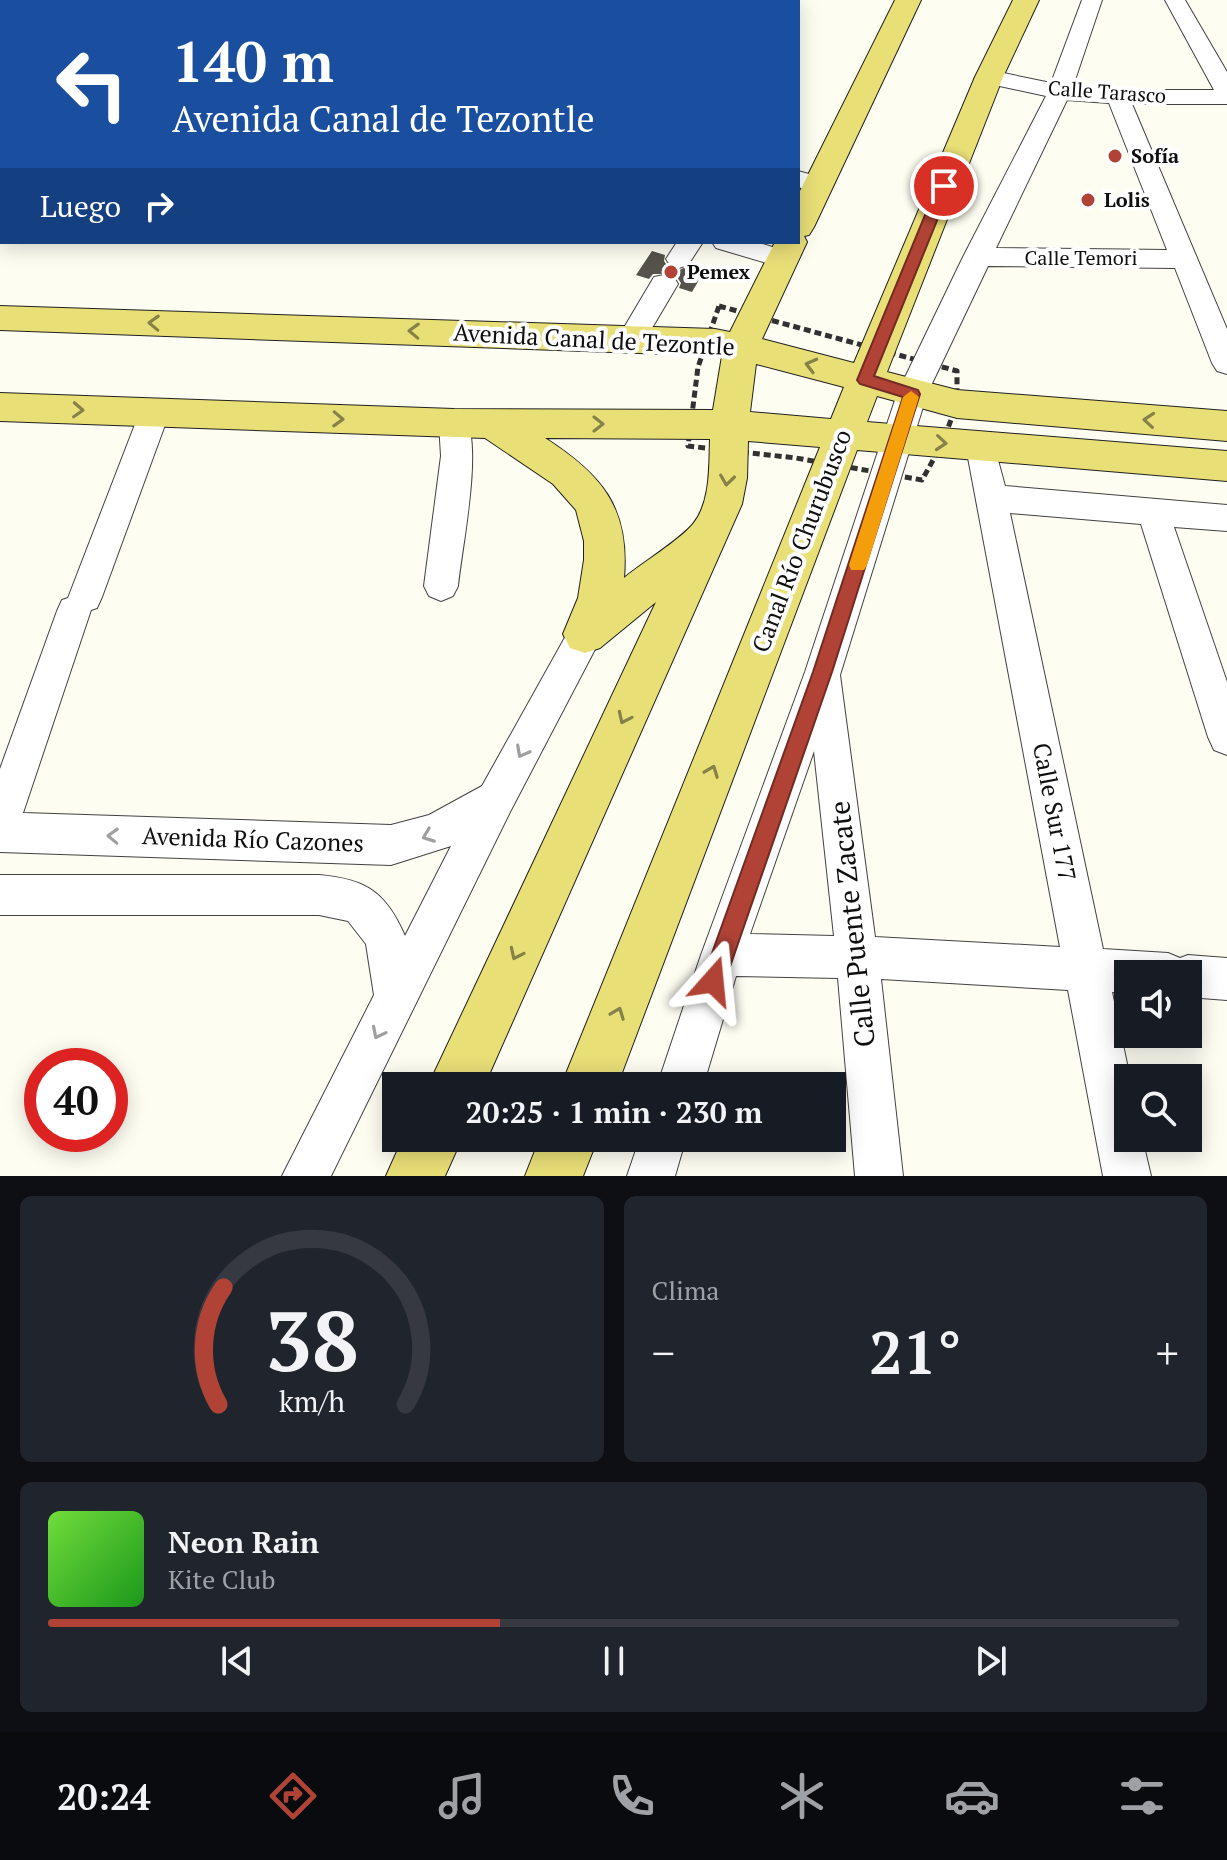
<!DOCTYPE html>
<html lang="es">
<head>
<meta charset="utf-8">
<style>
  body { margin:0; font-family:"PT Serif",serif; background:#20242c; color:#f1f3f6; height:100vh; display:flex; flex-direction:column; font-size:30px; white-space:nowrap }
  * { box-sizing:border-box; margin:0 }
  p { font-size:26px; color:#9ea1a6 }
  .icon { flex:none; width:44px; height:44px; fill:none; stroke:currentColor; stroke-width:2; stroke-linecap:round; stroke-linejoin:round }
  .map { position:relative; height:1176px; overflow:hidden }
  .side { display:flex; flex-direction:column; gap:20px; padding:20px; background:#0d0f14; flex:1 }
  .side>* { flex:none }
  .top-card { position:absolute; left:0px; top:0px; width:800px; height:244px; box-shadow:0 4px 20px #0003; background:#1a4fa0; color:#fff; overflow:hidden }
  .controls { position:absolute; left:1114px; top:960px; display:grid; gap:16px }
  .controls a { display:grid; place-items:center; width:88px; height:88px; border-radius:0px; background:#171b24; box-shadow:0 4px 20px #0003; font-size:40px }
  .speed { position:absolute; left:24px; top:1048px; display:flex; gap:16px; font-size:40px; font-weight:700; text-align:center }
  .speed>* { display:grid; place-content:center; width:104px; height:104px; border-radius:50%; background:#171b24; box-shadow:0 4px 20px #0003; line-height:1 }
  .speed .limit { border:12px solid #d22; background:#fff; color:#111 }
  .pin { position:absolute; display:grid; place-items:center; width:68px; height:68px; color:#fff; margin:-34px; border:4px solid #fff; border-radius:50%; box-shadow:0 2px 8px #0007 }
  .me { position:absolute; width:88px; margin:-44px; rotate:18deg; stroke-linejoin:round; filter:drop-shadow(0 0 6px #0008) }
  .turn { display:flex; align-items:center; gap:28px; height:168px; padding:0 40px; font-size:36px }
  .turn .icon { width:104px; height:104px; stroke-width:2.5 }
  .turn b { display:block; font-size:56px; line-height:68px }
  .then { display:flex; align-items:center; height:76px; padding:0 40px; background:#0003; gap:16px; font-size:30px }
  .big { font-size:60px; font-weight:800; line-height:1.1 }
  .side .card { flex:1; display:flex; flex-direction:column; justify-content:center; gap:12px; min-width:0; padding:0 28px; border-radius:12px; background:#20242c }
  .side .dial { align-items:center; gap:0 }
  .dial svg { height:208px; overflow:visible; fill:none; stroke:#363941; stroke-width:7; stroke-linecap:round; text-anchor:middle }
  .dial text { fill:#f1f3f6; stroke:none }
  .song { display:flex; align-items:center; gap:24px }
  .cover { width:96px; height:96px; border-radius:12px; background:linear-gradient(135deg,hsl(100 70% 55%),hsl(120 70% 35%)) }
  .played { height:8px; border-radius:4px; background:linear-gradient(90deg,#b04336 40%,#363941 40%) }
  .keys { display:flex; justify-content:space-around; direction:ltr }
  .heat { display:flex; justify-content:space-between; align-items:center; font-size:44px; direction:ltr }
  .side .tiles { flex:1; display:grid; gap:20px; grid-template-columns:1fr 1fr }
  .card:last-child { grid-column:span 2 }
  .trip { position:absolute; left:382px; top:1072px; width:464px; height:80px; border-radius:0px; background:#171b24; box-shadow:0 4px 20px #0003; font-weight:800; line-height:80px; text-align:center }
  .tab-bar { display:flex; height:128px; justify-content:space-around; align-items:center; background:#090b0e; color:#9ea1a6 }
  .tab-bar .icon { width:56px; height:56px }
  .tab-bar .selected { color:#b04336 }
  .tab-bar b { font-size:36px; color:#f1f3f6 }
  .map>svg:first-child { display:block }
</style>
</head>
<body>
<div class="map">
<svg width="1227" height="1176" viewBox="0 0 1227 1176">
  <rect width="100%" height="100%" fill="#fdfdf2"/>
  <path fill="#56524c" d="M652,251L665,255L664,261L668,267L678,271L693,263L706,268L692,292L679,288L681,283L675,274H653L649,279L636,275Z"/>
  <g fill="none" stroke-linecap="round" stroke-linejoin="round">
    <defs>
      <path id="minor" d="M92,0H119L120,2H93Z
        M1082,0H1102L1073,86L1118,90H1214L1165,0H1185L1227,72V104H1132L1227,329V374L1217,371L1212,363L1175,268L988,266L927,394L840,675L875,937L1060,947L966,447L970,438L981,435L992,438L1005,486L1227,505V531L1174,527L1227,682V755L1214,750L1208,737L1141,524L1010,513L1103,949L1168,953L1180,958L1188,955L1227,958V1000L1188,997V974H1128V993L1112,992L1130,1078L1128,1138H1142L1151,1176H1103L1068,990L881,979L903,1176H855L838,978L736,976L703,1086H657L701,955L805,672L897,394L963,257L1046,96L981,82L978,77L981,72L989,70L1051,83ZM1067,100L1109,103L1167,250L996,248ZM814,751L834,936L750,934Z
        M798,171L827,179L831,185L827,191L818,193L798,187Z
        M677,242H703L688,265L679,268L670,265L666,259Z
        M712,242H756L792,253L796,259L792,265L783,268L716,248Z
        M664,275L674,277L678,284L642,345L632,348L622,345L618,338L622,331L654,277Z
        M154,402L165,406L169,414L102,597L97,608L91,610L23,813L391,825L429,815L482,786L573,623L585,618L597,623L603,634L510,812L331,1176H282L374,995L366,944L348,921L319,915H0V875H319C366,879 386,892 405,936L451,846L391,865L0,852V769L57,611L62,600L68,598L139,414L143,406Z
        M454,411L465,415C483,448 462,546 458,586L453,596L441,601L429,596L424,586L441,456L439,423L443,415Z
        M640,1138H686L675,1176H627Z"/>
      <path id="major" d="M895,0H921L814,227L809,235L804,236L807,242L762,339L854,363L975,77L1013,0H1039L1003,77L887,372L957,390L1227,411V441L957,418L877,396L867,422L1227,451V481L857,450L617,1086H561L820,447L748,441L747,478L742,504L484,1086H428L656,602L600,648L585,653L570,648L563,634L578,598L584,560V541L576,510L553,484L485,438L0,421V393L454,409L713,410L722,356L0,330V306L715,329L730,332L775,242H798V195ZM756,364L844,387L831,419L750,412ZM545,438L710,439C709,466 711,502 693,524C680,540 642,563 624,578C630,507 601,474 545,438Z
        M403,1138H462L445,1176H386Z
        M540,1138H598L583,1176H525Z"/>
    </defs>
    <use href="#minor" stroke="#424242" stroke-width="2"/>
    <use href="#major" stroke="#202020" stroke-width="2"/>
    <path stroke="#313131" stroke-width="5" stroke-dasharray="7 4" stroke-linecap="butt" d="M719,306L957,371V404L942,444L922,480L796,458L688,446L698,367Z"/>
    <use href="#minor" fill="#fff" fill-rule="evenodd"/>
    <use href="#major" fill="#e9df77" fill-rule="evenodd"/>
  </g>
  <defs><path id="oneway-chevron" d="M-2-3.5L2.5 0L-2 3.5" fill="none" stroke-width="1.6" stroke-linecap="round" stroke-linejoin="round" transform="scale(2)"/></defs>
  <g stroke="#878148">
    <use href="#oneway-chevron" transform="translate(154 323) rotate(-178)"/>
    <use href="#oneway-chevron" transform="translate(414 331) rotate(-178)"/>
    <use href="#oneway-chevron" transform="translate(811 365) rotate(-165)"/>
    <use href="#oneway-chevron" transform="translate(78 410) rotate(3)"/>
    <use href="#oneway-chevron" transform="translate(338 419) rotate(2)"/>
    <use href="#oneway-chevron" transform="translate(1149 420) rotate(-175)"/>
    <use href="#oneway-chevron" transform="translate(598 424)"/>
    <use href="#oneway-chevron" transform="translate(941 443) rotate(5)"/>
    <use href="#oneway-chevron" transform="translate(727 480) rotate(98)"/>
    <use href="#oneway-chevron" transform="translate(624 718) rotate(115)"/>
    <use href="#oneway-chevron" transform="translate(712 771) rotate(-69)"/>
    <use href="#oneway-chevron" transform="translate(516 954) rotate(115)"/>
    <use href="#oneway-chevron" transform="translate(618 1013) rotate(-69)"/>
  </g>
  <g stroke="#9f9f9f">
    <use href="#oneway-chevron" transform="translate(522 752) rotate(118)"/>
    <use href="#oneway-chevron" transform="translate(113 836) rotate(-178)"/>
    <use href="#oneway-chevron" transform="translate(428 836) rotate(159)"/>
    <use href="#oneway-chevron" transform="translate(378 1033) rotate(117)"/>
  </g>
  <path fill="#b04336" stroke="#722c23" stroke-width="2" d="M944,182L951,186L874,376L918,390L920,394L832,672L725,981L721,989L713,993L705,989L702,981L813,672L903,397L860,384L857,380L937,186Z"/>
  <path fill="#f59e0b" d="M911,391L919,397L867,565L864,570H851L849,565L903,397Z"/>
  <g fill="#b04336" stroke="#fff" stroke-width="3">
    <circle cx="1115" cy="156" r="8"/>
    <circle cx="1088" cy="200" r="8"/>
    <circle cx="671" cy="272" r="8"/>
  </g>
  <g text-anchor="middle" stroke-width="8" stroke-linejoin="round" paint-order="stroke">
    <g font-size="20" fill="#0f0f0f" stroke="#fff">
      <text transform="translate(1107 92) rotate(4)" y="7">Calle Tarasco</text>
      <text x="1081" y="265">Calle Temori</text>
    </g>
    <g font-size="20" font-weight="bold" fill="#0f0f0f" stroke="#fff" text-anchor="start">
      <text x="1131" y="163">Sofía</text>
      <text x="1104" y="207">Lolis</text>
      <text x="687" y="279">Pemex</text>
    </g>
    <g font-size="24" fill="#0f0f0f" stroke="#fff">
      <text transform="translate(594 340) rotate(3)" y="8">Avenida Canal de Tezontle</text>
      <text transform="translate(802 541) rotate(-69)" y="8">Canal Río Churubusco</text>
      <text transform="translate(1054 812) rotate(79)" y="8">Calle Sur 177</text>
      <text transform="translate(253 840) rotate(2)" y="8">Avenida Río Cazones</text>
    </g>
    <g font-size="28" fill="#0f0f0f" stroke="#fff">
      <text transform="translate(852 924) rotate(-96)" y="10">Calle Puente Zacate</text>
    </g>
  </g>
</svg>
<div class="controls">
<a><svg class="icon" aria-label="sound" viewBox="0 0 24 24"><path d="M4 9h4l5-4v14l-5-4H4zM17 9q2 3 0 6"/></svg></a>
<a><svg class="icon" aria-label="search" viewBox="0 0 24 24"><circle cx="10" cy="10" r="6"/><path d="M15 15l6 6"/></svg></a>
</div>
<div class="speed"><div class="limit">40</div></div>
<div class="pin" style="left:944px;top:186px;background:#d93025"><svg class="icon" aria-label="arrive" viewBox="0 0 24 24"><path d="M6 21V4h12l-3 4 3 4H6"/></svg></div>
<svg class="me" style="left:713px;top:981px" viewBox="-20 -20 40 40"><path d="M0-17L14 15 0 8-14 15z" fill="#b04336" stroke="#fff" stroke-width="4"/></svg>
<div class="trip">20:25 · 1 min · 230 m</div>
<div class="top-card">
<div class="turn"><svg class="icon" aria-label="left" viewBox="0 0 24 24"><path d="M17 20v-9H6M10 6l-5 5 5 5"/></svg><div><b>140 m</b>Avenida Canal de Tezontle</div></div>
<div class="then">Luego<svg class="icon" aria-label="right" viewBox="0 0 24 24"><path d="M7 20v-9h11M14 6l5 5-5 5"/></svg></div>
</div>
</div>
<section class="side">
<div class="tiles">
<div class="card dial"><svg viewBox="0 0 100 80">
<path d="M14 69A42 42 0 1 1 86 69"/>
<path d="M14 69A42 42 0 0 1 16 24" stroke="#b04336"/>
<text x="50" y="56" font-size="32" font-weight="700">38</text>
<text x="50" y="72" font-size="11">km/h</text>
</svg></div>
<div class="card"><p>Clima</p>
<div class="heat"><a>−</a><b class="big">21°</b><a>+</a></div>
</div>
<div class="card">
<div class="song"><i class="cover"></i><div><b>Neon Rain</b><p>Kite Club</p></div></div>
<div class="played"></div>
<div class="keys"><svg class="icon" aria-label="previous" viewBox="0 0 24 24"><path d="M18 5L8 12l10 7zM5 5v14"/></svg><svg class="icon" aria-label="pause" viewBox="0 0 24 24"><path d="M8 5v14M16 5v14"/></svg><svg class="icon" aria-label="next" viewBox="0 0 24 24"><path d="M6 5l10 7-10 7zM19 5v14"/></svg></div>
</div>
</div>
</section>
<nav class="tab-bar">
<b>20:24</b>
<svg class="icon selected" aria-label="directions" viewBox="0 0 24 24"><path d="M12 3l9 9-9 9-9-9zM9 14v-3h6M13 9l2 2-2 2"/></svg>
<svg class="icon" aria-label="music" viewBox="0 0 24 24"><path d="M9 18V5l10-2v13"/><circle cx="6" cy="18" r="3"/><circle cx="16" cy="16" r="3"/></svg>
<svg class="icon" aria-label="phone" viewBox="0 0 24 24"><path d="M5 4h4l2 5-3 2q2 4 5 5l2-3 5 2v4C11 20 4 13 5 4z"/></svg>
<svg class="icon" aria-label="climate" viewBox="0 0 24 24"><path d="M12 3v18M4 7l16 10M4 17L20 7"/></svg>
<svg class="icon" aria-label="car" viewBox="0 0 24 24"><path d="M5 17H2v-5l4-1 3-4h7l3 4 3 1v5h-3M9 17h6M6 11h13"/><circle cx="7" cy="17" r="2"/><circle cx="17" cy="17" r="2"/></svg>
<svg class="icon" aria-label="filters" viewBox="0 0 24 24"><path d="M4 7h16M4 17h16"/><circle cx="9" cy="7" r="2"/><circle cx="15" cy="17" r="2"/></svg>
</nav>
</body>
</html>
